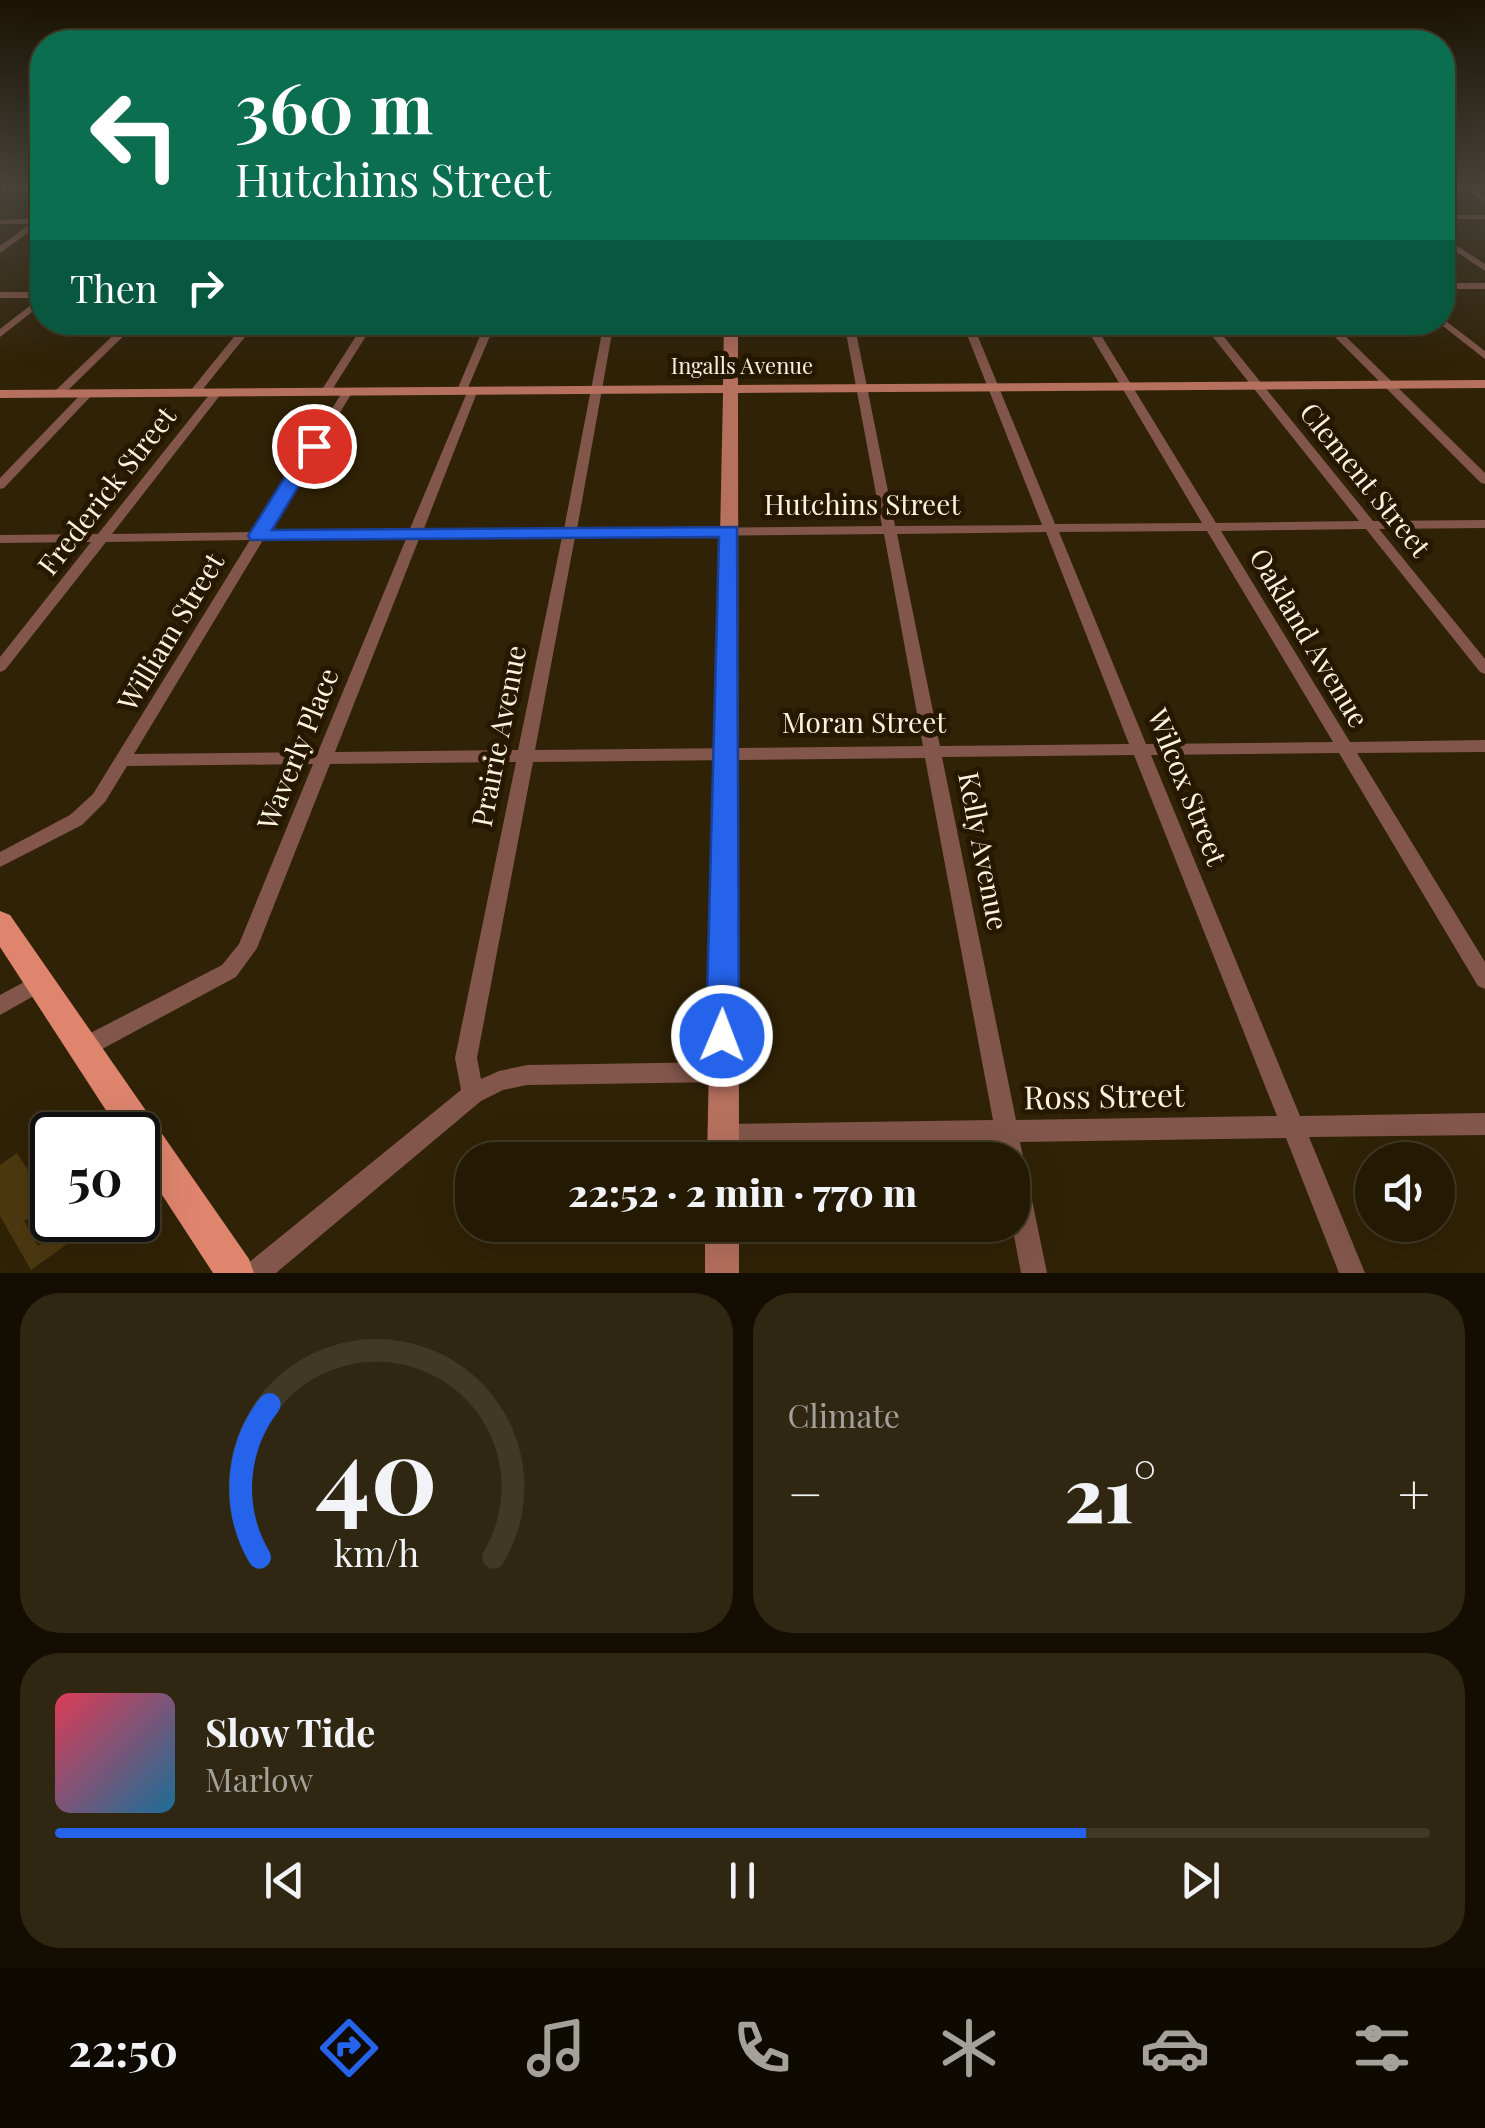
<!DOCTYPE html>
<html lang="en">
<head>
<meta charset="utf-8">
<style>
  body { margin:0; font-family:"Playfair Display",serif; background:#302713; color:#f1f3f6; height:100vh; display:flex; flex-direction:column; font-size:38px; white-space:nowrap }
  * { box-sizing:border-box; margin:0 }
  p { font-size:32px; color:#a3a19a }
  .icon { flex:none; width:55px; height:55px; fill:none; stroke:currentColor; stroke-width:2; stroke-linecap:round; stroke-linejoin:round }
  .map { position:relative; height:1273px; overflow:hidden }
  .side { display:flex; flex-direction:column; gap:20px; padding:20px; background:#140e02; flex:1 }
  .side>* { flex:none }
  .top-card { position:absolute; left:30px; top:30px; width:1425px; height:305px; border-radius:40px; box-shadow:0 10px 40px #0002,0 0 0 2px #413826; background:#0b6e4f; color:#fff; overflow:hidden }
  .controls { position:absolute; left:1355px; top:1142px; display:grid; gap:20px }
  .controls a { display:grid; place-items:center; width:100px; height:100px; border-radius:50%; background:#241a04; box-shadow:0 10px 40px #0002,0 0 0 2px #413826; font-size:50px }
  .speed { position:absolute; left:30px; top:1112px; display:flex; gap:20px; font-size:50px; font-weight:700; text-align:center }
  .speed>* { display:grid; place-content:center; width:130px; height:130px; border-radius:50%; background:#241a04; box-shadow:0 10px 40px #0002,0 0 0 2px #413826; line-height:1 }
  .speed .limit { border:5px solid #111; border-radius:15px; background:#fff; color:#111 }
  .pin { position:absolute; display:grid; place-items:center; width:85px; height:85px; color:#fff; margin:-42px; border:5px solid #fff; border-radius:50%; box-shadow:0 2px 10px #0007 }
  .me { position:absolute; width:110px; margin:-55px; rotate:1deg; stroke-linejoin:round; filter:drop-shadow(0 0 8px #0008) }
  .turn { display:flex; align-items:center; gap:35px; height:210px; padding:0 40px; font-size:45px }
  .turn .icon { width:130px; height:130px; stroke-width:2.5 }
  .turn b { display:block; font-size:70px; line-height:85px }
  .then { display:flex; align-items:center; height:95px; padding:0 40px; background:#0003; gap:20px; font-size:38px }
  .big { font-size:75px; font-weight:800; line-height:1.1 }
  .side .tile { flex:1; display:flex; flex-direction:column; justify-content:center; gap:15px; min-width:0; padding:0 35px; border-radius:40px; background:#302713 }
  .side .dial { align-items:center; gap:0 }
  .dial svg { height:260px; overflow:visible; fill:none; stroke:#413826; stroke-width:7; stroke-linecap:round; text-anchor:middle }
  .dial text { fill:#f1f3f6; stroke:none }
  .song { display:flex; align-items:center; gap:30px }
  .cover { width:120px; height:120px; border-radius:15px; background:linear-gradient(135deg,hsl(350 70% 55%),hsl(200 70% 35%)) }
  .played { height:10px; border-radius:5px; background:linear-gradient(90deg,#2563eb 75%,#413826 75%) }
  .keys { display:flex; justify-content:space-around; direction:ltr }
  .heat { display:flex; justify-content:space-between; align-items:center; font-size:55px; direction:ltr }
  .side .tiles { flex:1; display:grid; gap:20px; grid-template-columns:1fr 1fr }
  .tile:last-child { grid-column:span 2 }
  .trip { position:absolute; left:455px; top:1142px; width:575px; height:100px; border-radius:40px; background:#241a04; box-shadow:0 10px 40px #0002,0 0 0 2px #413826; font-weight:800; line-height:100px; text-align:center }
  .tab-bar { display:flex; height:160px; justify-content:space-around; align-items:center; background:#0e0a02; color:#a3a19a }
  .tab-bar .icon { width:70px; height:70px }
  .tab-bar .on { color:#2563eb }
  .tab-bar b { font-size:45px; color:#f1f3f6 }
  .map>svg:first-child { display:block }
</style>
</head>
<body>
<div class="map">
<svg width="1485" height="1273" viewBox="0 0 1485 1273">
  <rect width="100%" height="100%" fill="#302206"/>
  <path fill="#4d3910" d="M17,1153L36,1183L44,1178L52,1192V1201L24,1221L38,1246L75,1220H101L31,1270L0,1216V1165Z"/>
  <g fill="none" stroke-linecap="round" stroke-linejoin="round">
    <path fill="#82564a" fill-rule="evenodd" d="M1460,187H1469L1485,197V202Z
      M1442,215H1485V219H1442Z
      M42,218V223L0,253V246L30,224H0V220Z
      M1442,236L1485,264V271L1442,242Z
      M1442,283H1485V289H1442Z
      M0,292H42V304L0,337V329L40,298H0Z
      M1442,318L1485,351V359L1439,323L1442,322Z
      M127,322H138L63,395H55V391Z
      M246,322H257L199,394H191V390Z
      M365,322H375L330,393H322L321,391Z
      M486,322H496L467,390L458,392L457,390Z
      M604,322H614L577,529L882,526L844,322H854L895,526L1042,525L962,322H972L1055,524L1202,523L1083,322H1093L1216,523L1359,521L1201,322H1212L1373,521L1485,520V528L1379,529L1485,659V674L1480,672L1366,529L1221,531L1350,742L1485,740V752L1357,753L1485,962V989L1478,986L1339,753L1151,755L1300,1116L1485,1113V1135L1309,1137L1365,1273H1339L1286,1138L1020,1142L1047,1273H1021L1012,1225V1160H1000L997,1142L723,1146L715,1143L711,1135L715,1127L723,1124L993,1120L925,758L533,762L477,1058L481,1079L499,1071L527,1065L722,1062L730,1065L733,1072L730,1079L722,1082L527,1085L503,1090L481,1101L276,1273H243L247,1264L461,1090L455,1058L516,762L330,764L257,948L236,977L91,1055L83,1058L75,1055L72,1048L75,1041L222,965L239,944L313,764L127,766L105,802L82,825L0,867V852L70,815L93,794L250,540L106,542L5,670L0,672V657L91,542L0,543V535L98,534L213,390H221V394L112,534L255,532L343,391L348,388L353,391L268,532L409,531L468,390L473,387L478,390L423,531L564,529ZM1207,531L1333,742L1146,744L1059,532ZM1046,532L1129,744L940,746L897,534ZM884,534L923,746L535,750L575,537ZM562,537L518,750L335,752L419,539ZM406,539L318,752L134,754L263,540ZM1134,755L1277,1116L1016,1120L942,757Z
      M1320,322H1331L1485,473V484L1481,483Z
      M88,390L92,391V395L4,488L0,489V478L84,391Z
      M39,974L46,977L49,983L46,989L0,1015V995Z"/>
    <path fill="#b6705e" fill-rule="evenodd" d="M724,322H738V385L1485,380V388L738,393L739,1160H707L723,393L0,398V390L723,385Z
      M705,1225H739V1273H705Z"/>
    <path fill="#df856e" fill-rule="evenodd" d="M0,911L10,915L249,1259L254,1273H213L138,1158V1135H122L0,947Z"/>
  </g>
  <linearGradient id="sky" x2="0" y2="1"><stop stop-color="#1a1303"/><stop offset="0.51" stop-color="#48443b"/><stop offset="1" stop-color="#48443b" stop-opacity="0"/></linearGradient>
  <rect width="1485" height="365" fill="url(#sky)"/>
  <path fill="#2563eb" stroke="#184099" stroke-width="2.5" d="M314,441L323,446L272,530L737,527L739,1036L734,1046L722,1051L711,1046L706,1036L719,537L251,540L248,536L307,442Z"/>
  <g text-anchor="middle" stroke-width="10" stroke-linejoin="round" paint-order="stroke">
    <g font-size="22" fill="#fbf2e2" stroke="#261800">
      <text x="742" y="374">Ingalls Avenue</text>
    </g>
    <g font-size="28" fill="#fbf2e2" stroke="#261800">
      <text transform="translate(1365 480) rotate(51)" y="10">Clement Street</text>
      <text transform="translate(107 491) rotate(-52)" y="10">Frederick Street</text>
      <text x="862" y="515">Hutchins Street</text>
      <text transform="translate(171 632) rotate(-59)" y="10">William Street</text>
      <text transform="translate(1309 638) rotate(59)" y="10">Oakland Avenue</text>
      <text x="864" y="733">Moran Street</text>
      <text transform="translate(499 736) rotate(-79)" y="10">Prairie Avenue</text>
      <text transform="translate(298 749) rotate(-68)" y="10">Waverly Place</text>
      <text transform="translate(1187 787) rotate(68)" y="10">Wilcox Street</text>
      <text transform="translate(983 851) rotate(79)" y="10">Kelly Avenue</text>
    </g>
    <g font-size="32" fill="#fbf2e2" stroke="#261800">
      <text transform="translate(1104 1097) rotate(-1)" y="11">Ross Street</text>
    </g>
  </g>
</svg>
<div class="controls">
<a><svg class="icon" aria-label="sound" viewBox="0 0 24 24"><path d="M4 9h4l5-4v14l-5-4H4zM17 9q2 3 0 6"/></svg></a>
</div>
<div class="speed"><div class="limit">50</div></div>
<div class="pin" style="left:314px;top:446px;background:#d93025"><svg class="icon" aria-label="arrive" viewBox="0 0 24 24"><path d="M6 21V4h12l-3 4 3 4H6"/></svg></div>
<svg class="me" style="left:722px;top:1036px" viewBox="-20 -20 40 40"><circle r="17" fill="#2563eb" stroke="#fff" stroke-width="3"/><path d="M0-11L8 9 0 5-8 9z" fill="#fff"/></svg>
<div class="trip">22:52 · 2 min · 770 m</div>
<div class="top-card">
<div class="turn"><svg class="icon" aria-label="left" viewBox="0 0 24 24"><path d="M17 20v-9H6M10 6l-5 5 5 5"/></svg><div><b>360 m</b>Hutchins Street</div></div>
<div class="then">Then<svg class="icon" aria-label="right" viewBox="0 0 24 24"><path d="M7 20v-9h11M14 6l5 5-5 5"/></svg></div>
</div>
</div>
<section class="side">
<div class="tiles">
<div class="tile dial"><svg viewBox="0 0 100 80">
<path d="M14 69A42 42 0 1 1 86 69"/>
<path d="M14 69A42 42 0 0 1 17 22" stroke="#2563eb"/>
<text x="50" y="56" font-size="32" font-weight="700">40</text>
<text x="50" y="72" font-size="11">km/h</text>
</svg></div>
<div class="tile"><p>Climate</p>
<div class="heat"><a>−</a><b class="big">21°</b><a>+</a></div>
</div>
<div class="tile">
<div class="song"><i class="cover"></i><div><b>Slow Tide</b><p>Marlow</p></div></div>
<div class="played"></div>
<div class="keys"><svg class="icon" aria-label="previous" viewBox="0 0 24 24"><path d="M18 5L8 12l10 7zM5 5v14"/></svg><svg class="icon" aria-label="pause" viewBox="0 0 24 24"><path d="M8 5v14M16 5v14"/></svg><svg class="icon" aria-label="next" viewBox="0 0 24 24"><path d="M6 5l10 7-10 7zM19 5v14"/></svg></div>
</div>
</div>
</section>
<nav class="tab-bar">
<b>22:50</b>
<svg class="icon on" aria-label="directions" viewBox="0 0 24 24"><path d="M12 3l9 9-9 9-9-9zM9 14v-3h6M13 9l2 2-2 2"/></svg>
<svg class="icon" aria-label="music" viewBox="0 0 24 24"><path d="M9 18V5l10-2v13"/><circle cx="6" cy="18" r="3"/><circle cx="16" cy="16" r="3"/></svg>
<svg class="icon" aria-label="phone" viewBox="0 0 24 24"><path d="M5 4h4l2 5-3 2q2 4 5 5l2-3 5 2v4C11 20 4 13 5 4z"/></svg>
<svg class="icon" aria-label="climate" viewBox="0 0 24 24"><path d="M12 3v18M4 7l16 10M4 17L20 7"/></svg>
<svg class="icon" aria-label="car" viewBox="0 0 24 24"><path d="M5 17H2v-5l4-1 3-4h7l3 4 3 1v5h-3M9 17h6M6 11h13"/><circle cx="7" cy="17" r="2"/><circle cx="17" cy="17" r="2"/></svg>
<svg class="icon" aria-label="filters" viewBox="0 0 24 24"><path d="M4 7h16M4 17h16"/><circle cx="9" cy="7" r="2"/><circle cx="15" cy="17" r="2"/></svg>
</nav>
</body>
</html>
